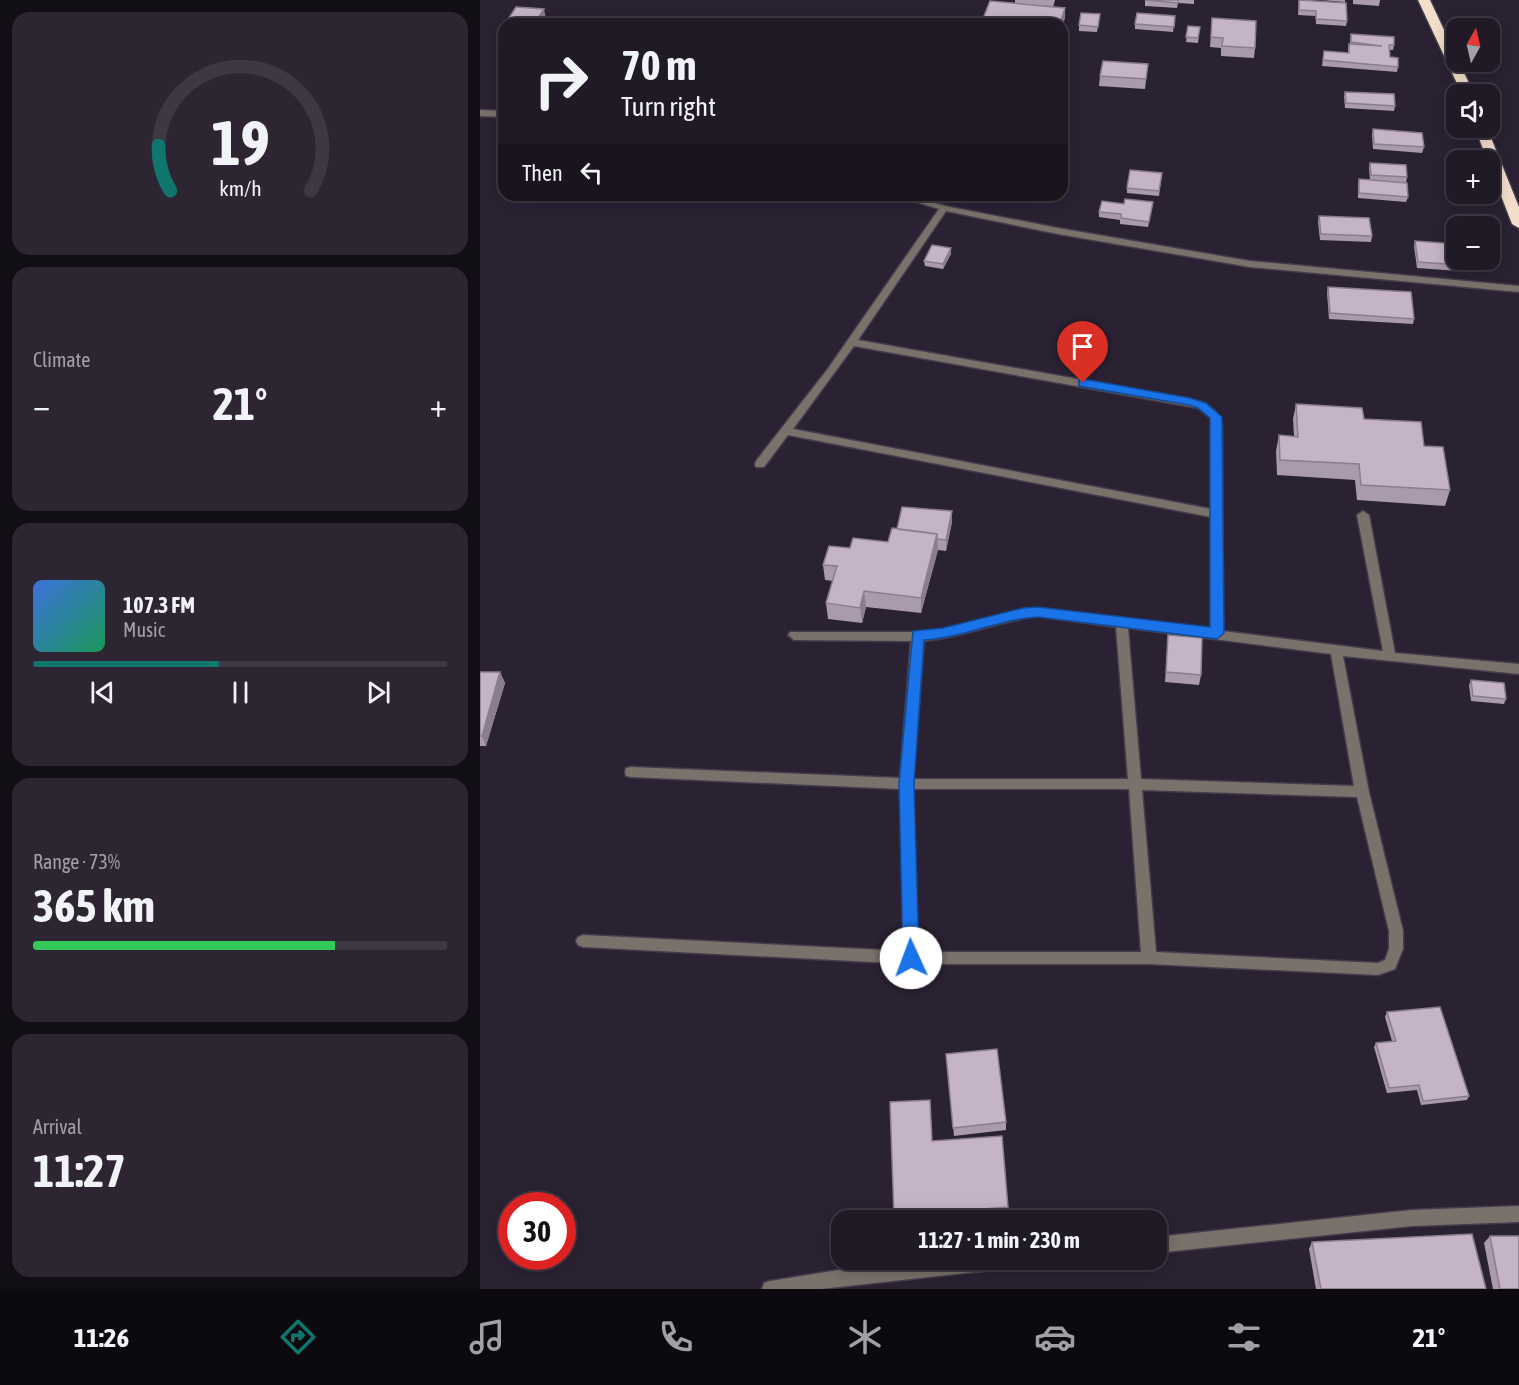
<!DOCTYPE html>
<html lang="en">
<head>
<meta charset="utf-8">
<style>
  body { margin:0; font-family:"Asap Condensed",sans-serif; background:#2d2632; color:#f1f3f6; height:100vh; display:flex; flex-direction:column; font-size:22px; white-space:nowrap }
  * { box-sizing:border-box; margin:0 }
  p { font-size:20px; color:#a2a0a7 }
  .icon { flex:none; width:33px; height:33px; fill:none; stroke:currentColor; stroke-width:2; stroke-linecap:round; stroke-linejoin:round }
  .map { position:relative; flex:1; overflow:hidden }
  .details { display:flex; flex-direction:column; gap:12px; padding:12px; background:#120e15; width:480px }
  .details>* { flex:none }
  .banner { position:absolute; left:18px; top:18px; width:570px; height:183px; border-radius:18px; box-shadow:0 3px 15px #0003,0 0 0 2px #3d3843; background:#201926; color:#f1f3f6; overflow:hidden }
  .needle { width:39px; rotate:8deg }
  .controls { position:absolute; left:966px; top:18px; display:grid; gap:12px }
  .controls a { display:grid; place-items:center; width:54px; height:54px; border-radius:12px; background:#201926; box-shadow:0 3px 15px #0003,0 0 0 2px #3d3843; font-size:30px }
  .speed { position:absolute; left:18px; top:1192px; display:flex; gap:12px; font-size:30px; font-weight:700; text-align:center }
  .speed>* { display:grid; place-content:center; width:78px; height:78px; border-radius:50%; background:#201926; box-shadow:0 3px 15px #0003,0 0 0 2px #3d3843; line-height:1 }
  .speed .limit { border:9px solid #d22; background:#fff; color:#111 }
  .pin { position:absolute; display:grid; place-items:center; width:51px; height:51px; color:#fff; margin:-62px -26px; border-radius:50% 50% 50% 0; rotate:-45deg; box-shadow:0 0 6px #0007 }
  .pin .icon { rotate:45deg }
  .me { position:absolute; width:66px; margin:-33px; rotate:358deg; stroke-linejoin:round; filter:drop-shadow(0 0 4px #0008) }
  .turn { display:flex; align-items:center; gap:21px; height:126px; padding:0 24px; font-size:27px }
  .turn .icon { width:78px; height:78px; stroke-width:2.5 }
  .turn b { display:block; font-size:42px; line-height:51px }
  .then { display:flex; align-items:center; height:57px; padding:0 24px; background:#0003; gap:12px; font-size:22px }
  .big { font-size:45px; font-weight:700; line-height:1.1 }
  .details .card { flex:1; display:flex; flex-direction:column; justify-content:center; gap:9px; min-width:0; padding:0 21px; border-radius:18px; background:#2d2632 }
  .details .dial { align-items:center; gap:0 }
  .dial svg { height:156px; overflow:visible; fill:none; stroke:#3d3843; stroke-width:7; stroke-linecap:round; text-anchor:middle }
  .dial text { fill:#f1f3f6; stroke:none }
  .song { display:flex; align-items:center; gap:18px }
  .cover { width:72px; height:72px; border-radius:9px; background:linear-gradient(135deg,hsl(220 70% 55%),hsl(150 70% 35%)) }
  .played { height:6px; border-radius:3px; background:linear-gradient(90deg,#0f766e 45%,#3d3843 45%) }
  .keys { display:flex; justify-content:space-around; direction:ltr }
  .heat { display:flex; justify-content:space-between; align-items:center; font-size:33px; direction:ltr }
  .charge { height:9px; border-radius:4px; background:linear-gradient(90deg,#34c759 73%,#3d3843 0) }
  .trip { position:absolute; left:351px; top:1210px; width:336px; height:60px; border-radius:18px; background:#201926; box-shadow:0 3px 15px #0003,0 0 0 2px #3d3843; font-weight:700; line-height:60px; text-align:center }
  .tab-bar { display:flex; height:96px; justify-content:space-around; align-items:center; background:#0d0a0f; color:#a2a0a7 }
  .tab-bar .icon { width:42px; height:42px }
  .tab-bar .active { color:#0f766e }
  .tab-bar b { font-size:27px; color:#f1f3f6 }
  main { display:flex; flex:1; min-height:0 }
  .map>svg:first-child { display:block }
</style>
</head>
<body>
<main>
<section class="details">
<div class="card dial"><svg viewBox="0 0 100 80">
<path d="M14 69A42 42 0 1 1 86 69"/>
<path d="M14 69A42 42 0 0 1 8 46" stroke="#0f766e"/>
<text x="50" y="56" font-size="32" font-weight="700">19</text>
<text x="50" y="72" font-size="11">km/h</text>
</svg></div>
<div class="card"><p>Climate</p>
<div class="heat"><a>−</a><b class="big">21°</b><a>+</a></div>
</div>
<div class="card">
<div class="song"><i class="cover"></i><div><b>107.3 FM</b><p>Music</p></div></div>
<div class="played"></div>
<div class="keys"><svg class="icon" aria-label="previous" viewBox="0 0 24 24"><path d="M18 5L8 12l10 7zM5 5v14"/></svg><svg class="icon" aria-label="pause" viewBox="0 0 24 24"><path d="M8 5v14M16 5v14"/></svg><svg class="icon" aria-label="next" viewBox="0 0 24 24"><path d="M6 5l10 7-10 7zM19 5v14"/></svg></div>
</div>
<div class="card"><p>Range · 73%</p><b class="big">365 km</b><div class="charge"></div></div>
<div class="card"><p>Arrival</p><b class="big">11:27</b></div>
</section>
<div class="map">
<svg width="1039" height="1289" viewBox="0 0 1039 1289">
  <rect width="100%" height="100%" fill="#2a2133"/>
  <g fill="none" stroke-linecap="round" stroke-linejoin="round">
    <defs>
      <path id="street" d="M0,110L24,111V117L0,116Z
        M414,195H428L465,206L578,228L770,261L1039,286V292L770,267L578,234L466,211L378,340L710,399C725,403 740,409 742,426L743,631L903,651L877,515L883,511L889,515L915,653L1039,664V674L863,656L889,792L923,931V949L915,969L898,975L669,964H431L103,947L98,945L96,941L98,937L103,935L424,951L420,789L151,777L146,776L145,772L146,768L151,767L420,778L431,641L314,640L308,635L310,632H445L475,627L533,612L557,608L731,630V517L308,435L284,467H276L275,464L276,461L347,370L459,209ZM374,346L718,408L731,418V509L313,429ZM557,616L636,627L648,779H433L444,641C482,637 518,622 557,616ZM648,628L851,654L874,786L661,779ZM433,789H649L661,952H438ZM662,790L877,797L909,931V949L905,960L898,963L676,952Z
        M1039,1206V1222L932,1226L676,1253V1237L932,1210Z
        M451,1260H538L536,1266L530,1268L341,1289H282L284,1283L290,1281L365,1269Z"/>
      <path id="highway" d="M938,0H950L994,94H982Z
        M995,128H1007L1039,207V228L1032,224Z"/>
    </defs>
    <use href="#street" stroke="#443c4d" stroke-width="3"/>
    <use href="#highway" stroke="#443c4d" stroke-width="3"/>
    <use href="#street" fill="#7a726a" fill-rule="evenodd"/>
    <use href="#highway" fill="#f2dfca" fill-rule="evenodd"/>
  </g>
  <path fill="#a99aac" d="M535,0H575L573,7L585,8V18L582,26V24H502V21L535,3Z
    M665,0H714V4L698,3L697,8L665,6Z
    M819,0L867,21L866,26L836,24V16L818,15Z
    M841,0H865V2Z
    M873,0H900L899,6L873,4Z
    M695,16L693,32L655,29V24Z
    M732,18L775,48L774,58L741,56V48L730,47Z
    M619,19L617,32L599,31V25Z
    M24,25V43H22L19,33Z
    M708,26L720,27L718,43L706,42Z
    M871,34L914,45L913,50H910V57L918,67L917,72L842,66L844,51L868,53V49L869,44H870Z
    M668,64L665,89L619,86L620,76Z
    M865,92L915,106L914,111L865,108L864,97Z
    M893,129L944,147L942,153L893,149L892,135Z
    M890,163L927,177L926,183L890,180L889,168Z
    M682,173L679,196L647,193V188Z
    M879,179L928,197L926,202L878,198V185Z
    M672,207L668,227L640,224V220L619,217V212Z
    M839,216L892,236L891,242L840,240L838,222Z
    M935,241L995,266L993,272L937,268L934,246Z
    M471,248V254L463,269L445,266L444,261Z
    M848,287L934,319L933,324L849,319L847,293Z
    M816,404L884,419L944,446L970,490L965,506L877,500L875,480L797,475L796,451L799,435L814,436L813,419Z
    M472,522L466,551L458,550L441,613L386,607L382,623L348,619L346,603L353,581L345,580L343,565L370,548L408,542L417,529Z
    M688,635L721,675L719,685L685,682Z
    M0,672H20L25,683L6,746H0Z
    M991,680L1026,699L1024,704L991,701L989,685Z
    M907,1012L989,1096L987,1100L941,1105L937,1090L907,1093L894,1047L896,1043L912,1041L905,1017Z
    M466,1055L526,1122V1130L474,1136Z
    M452,1141L528,1207V1215L449,1221H415L414,1216Z
    M1010,1236L1039,1289H1013L1004,1243Z
    M832,1242L1006,1289H836L829,1249Z"/>
  <path fill="#8a7d8c" d="M585,8V18L582,26V24H580Z
    M64,9L66,19L63,24H54Z
    M471,248V254L463,269V264Z
    M472,511V522L466,551V540Z
    M457,534L458,549L441,613V598Z
    M384,591L386,607L382,623L380,608Z
    M20,672L25,683L6,746L2,736Z"/>
  <path fill="#c5b3c8" stroke="#8a7d8c" stroke-width="1.5" d="M665,0H698V3Z
    M819,0L866,3L867,21L836,19V11L819,10Z
    M510,1L585,8L580,24H535L502,21Z
    M36,7L64,9L54,24H25Z
    M601,13L620,14L618,27L599,25Z
    M657,13L695,16L694,27L655,24Z
    M732,18L776,21L775,48L742,46L743,38L731,37Z
    M24,25V33H19Z
    M708,26L720,27L718,38L706,37Z
    M871,34L914,37V45H909L910,57L918,58V67L843,60L844,51L869,53V44L902,46L871,42Z
    M623,61L668,64L666,79L620,76Z
    M865,92L914,94L915,106L866,103Z
    M893,129L942,133L944,147L894,144Z
    M890,163L926,165L927,177L891,175Z
    M650,170L682,173L679,191L647,188Z
    M879,179L927,183L928,197L879,193Z
    M645,199L673,202L669,222L641,218V214L619,212L622,201L644,204Z
    M839,216L889,218L892,236L841,234Z
    M935,241L976,244V260H994L995,266L938,262Z
    M452,245L471,248L463,264L444,261Z
    M848,287L931,292L934,319L850,313Z
    M816,404L882,408L884,419L941,422L944,446L963,447L970,490L881,485L879,464L800,460L799,435L818,437Z
    M422,507L472,511L466,540L457,539V534L417,529Z
    M412,528L457,534L441,598L384,591L380,608L346,603L357,566L343,565L349,546L370,548L373,538L408,542Z
    M688,635L722,638L721,675L686,672Z
    M0,672H20L2,736H0Z
    M991,680L1024,683L1026,699L993,696Z
    M960,1007L989,1096L943,1101L939,1085L909,1088L896,1043L916,1041L907,1012Z
    M517,1049L526,1122L473,1128L466,1054Z
    M450,1100L452,1141L522,1136L528,1207L414,1216L410,1102Z
    M992,1234L1006,1289H841L832,1242Z
    M1010,1236H1039V1289H1020Z"/>
  <path fill="#1a73e8" stroke="#114b97" stroke-width="1.5" d="M603,379L710,398L726,403L742,417L744,633L737,639L558,617C519,619 483,638 444,640L434,784L439,958L437,963L431,965L426,963L423,958L419,784L433,631L463,628L543,608L558,607L730,627V418L718,408L709,405L599,386V380Z"/>
</svg>
<div class="controls">
<a><svg class="needle" viewBox="-14 -14 28 28"><path d="M0-13l5 13h-10z" fill="#e53935"/><path d="M0 13l5-13h-10z" fill="#a2a0a7"/></svg></a>
<a><svg class="icon" aria-label="sound" viewBox="0 0 24 24"><path d="M4 9h4l5-4v14l-5-4H4zM17 9q2 3 0 6"/></svg></a>
<a>+</a>
<a>−</a>
</div>
<div class="speed"><div class="limit">30</div></div>
<div class="pin" style="left:603px;top:383px;background:#d93025"><svg class="icon" aria-label="arrive" viewBox="0 0 24 24"><path d="M6 21V4h12l-3 4 3 4H6"/></svg></div>
<svg class="me" style="left:431px;top:958px" viewBox="-20 -20 40 40"><circle r="19" fill="#fff"/><path d="M0-13L10 11 0 6-10 11z" fill="#1a73e8"/></svg>
<div class="trip">11:27 · 1 min · 230 m</div>
<div class="banner">
<div class="turn"><svg class="icon" aria-label="right" viewBox="0 0 24 24"><path d="M7 20v-9h11M14 6l5 5-5 5"/></svg><div><b>70 m</b>Turn right</div></div>
<div class="then">Then<svg class="icon" aria-label="left" viewBox="0 0 24 24"><path d="M17 20v-9H6M10 6l-5 5 5 5"/></svg></div>
</div>
</div>
</main>
<nav class="tab-bar">
<b>11:26</b>
<svg class="icon active" aria-label="directions" viewBox="0 0 24 24"><path d="M12 3l9 9-9 9-9-9zM9 14v-3h6M13 9l2 2-2 2"/></svg>
<svg class="icon" aria-label="music" viewBox="0 0 24 24"><path d="M9 18V5l10-2v13"/><circle cx="6" cy="18" r="3"/><circle cx="16" cy="16" r="3"/></svg>
<svg class="icon" aria-label="phone" viewBox="0 0 24 24"><path d="M5 4h4l2 5-3 2q2 4 5 5l2-3 5 2v4C11 20 4 13 5 4z"/></svg>
<svg class="icon" aria-label="climate" viewBox="0 0 24 24"><path d="M12 3v18M4 7l16 10M4 17L20 7"/></svg>
<svg class="icon" aria-label="car" viewBox="0 0 24 24"><path d="M5 17H2v-5l4-1 3-4h7l3 4 3 1v5h-3M9 17h6M6 11h13"/><circle cx="7" cy="17" r="2"/><circle cx="17" cy="17" r="2"/></svg>
<svg class="icon" aria-label="filters" viewBox="0 0 24 24"><path d="M4 7h16M4 17h16"/><circle cx="9" cy="7" r="2"/><circle cx="15" cy="17" r="2"/></svg>
<b>21°</b>
</nav>
</body>
</html>
